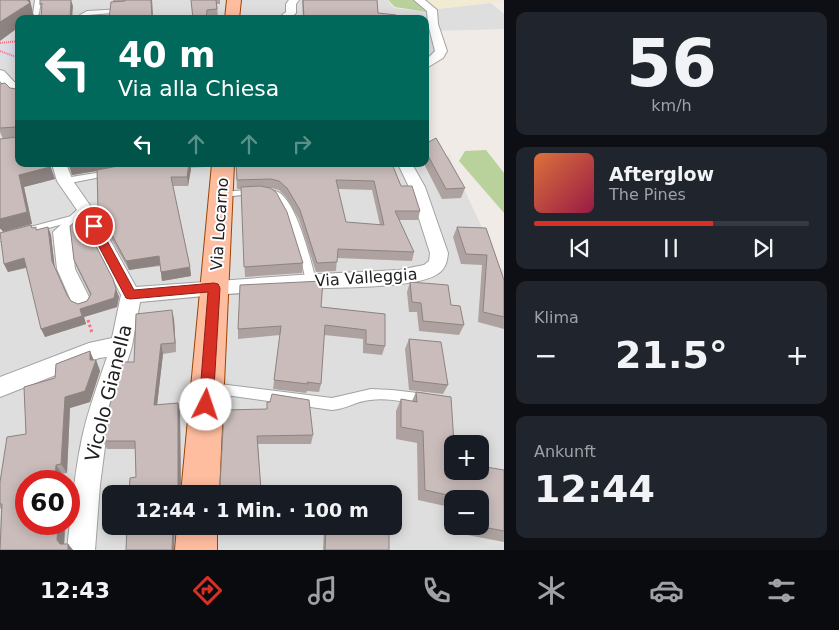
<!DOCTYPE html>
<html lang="de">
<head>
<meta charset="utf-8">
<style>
  body { margin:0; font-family:"DejaVu Sans",sans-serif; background:#20242c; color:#f1f3f6; height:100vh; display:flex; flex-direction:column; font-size:19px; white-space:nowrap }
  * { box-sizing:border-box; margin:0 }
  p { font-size:16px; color:#9ea1a6 }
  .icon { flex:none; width:28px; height:28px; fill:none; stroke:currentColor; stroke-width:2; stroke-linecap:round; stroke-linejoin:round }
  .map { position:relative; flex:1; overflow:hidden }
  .panel { display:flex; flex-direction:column; gap:12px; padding:12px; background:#0d0f14; width:335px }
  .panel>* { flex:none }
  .banner { position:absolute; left:15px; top:15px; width:414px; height:152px; border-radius:10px; box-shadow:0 2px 12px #0003; background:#00695c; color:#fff; overflow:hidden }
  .fabs { position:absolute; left:444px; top:435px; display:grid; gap:10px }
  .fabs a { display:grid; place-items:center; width:45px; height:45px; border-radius:10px; background:#171b24; box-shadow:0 2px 12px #0003; font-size:25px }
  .speed { position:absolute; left:15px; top:470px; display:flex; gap:10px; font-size:25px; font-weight:700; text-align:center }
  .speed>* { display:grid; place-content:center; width:65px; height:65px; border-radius:50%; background:#171b24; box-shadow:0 2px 12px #0003; line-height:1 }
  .speed .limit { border:8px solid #d22; background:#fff; color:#111 }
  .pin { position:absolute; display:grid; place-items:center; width:42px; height:42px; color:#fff; margin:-21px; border:2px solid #fff; border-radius:50%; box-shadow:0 1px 5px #0007 }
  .me { position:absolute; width:55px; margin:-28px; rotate:4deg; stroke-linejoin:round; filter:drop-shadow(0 0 4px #0008) }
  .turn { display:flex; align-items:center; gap:18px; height:105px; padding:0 20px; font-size:22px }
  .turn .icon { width:65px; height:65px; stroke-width:2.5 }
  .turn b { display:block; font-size:35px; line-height:42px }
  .lanes { display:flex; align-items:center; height:48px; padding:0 20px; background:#0003; justify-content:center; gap:25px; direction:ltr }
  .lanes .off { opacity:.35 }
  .big { font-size:38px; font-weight:800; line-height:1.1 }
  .panel .card { flex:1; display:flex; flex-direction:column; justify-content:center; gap:8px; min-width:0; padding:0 18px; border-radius:10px; background:#20242c }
  .panel .dial { align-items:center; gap:0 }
  .dial b { font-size:65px; line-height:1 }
  .song { display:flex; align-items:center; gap:15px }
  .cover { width:60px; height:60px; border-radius:8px; background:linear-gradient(135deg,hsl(20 70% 55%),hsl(340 70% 35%)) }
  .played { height:5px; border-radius:2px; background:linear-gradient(90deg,#d93025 65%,#363941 65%) }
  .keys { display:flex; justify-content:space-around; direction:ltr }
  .heat { display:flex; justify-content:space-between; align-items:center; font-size:28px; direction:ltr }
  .trip { position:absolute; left:102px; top:485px; width:300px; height:50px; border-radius:10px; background:#171b24; box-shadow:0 2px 12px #0003; font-weight:800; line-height:50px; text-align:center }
  .tabs { display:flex; height:80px; justify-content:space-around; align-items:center; background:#090b0e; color:#9ea1a6 }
  .tabs .icon { width:35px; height:35px }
  .tabs .on { color:#d93025 }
  .tabs b { font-size:22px; color:#f1f3f6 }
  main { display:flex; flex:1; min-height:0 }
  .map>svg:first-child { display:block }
</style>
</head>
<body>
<main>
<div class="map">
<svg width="504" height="550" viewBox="0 0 504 550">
  <rect width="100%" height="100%" fill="#f1ebe7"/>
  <path fill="#dfdede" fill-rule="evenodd" d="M0,0H387L394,8L428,12L438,9L491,3L504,14V29L435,31L438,55L425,64V19H19V164H425V154L449,156L501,269L504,270V550H0ZM452,444H480V471H452ZM26,481H69V524H26ZM111,494H394V526H111ZM452,499H480V526H452Z"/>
  <path fill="#f0ebd2" d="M424,0H504V1L438,9Z"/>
  <path fill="#b9d29b" d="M388,0H416L427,12L395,7Z
    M486,150L504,173V213L459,161L465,151Z"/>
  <path fill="#dbdee7" d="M19,40V60L0,59V42Z"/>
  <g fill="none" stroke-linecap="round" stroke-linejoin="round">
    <defs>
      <path id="service" d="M35,0H41L39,14L36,16L33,14Z
        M122,9L124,10V12L88,15L86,16L87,19H81L80,15L87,11Z
        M174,164H210L206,166L177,167H174Z
        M108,171L112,173L111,175L65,184L61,181L65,178Z
        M263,189C268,190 274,190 278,192C297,202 311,261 316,281L315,284L311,285L306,281C302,263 288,203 271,196C260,191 234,196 221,198L217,195L221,192Z
        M79,214L82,215L83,217L82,219L0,241V235Z
        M211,383L332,398L371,389L392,390L426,394L430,396L432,400L430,404L426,406C408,403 389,397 370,400C357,401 346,409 332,410L211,393L207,392L205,388L207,384Z"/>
      <path id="minor" d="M289,0H299L296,4V13L289,19H277L286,12V4Z
        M414,0H425L437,10L438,24L447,51L443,58L425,69V61L435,51L428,24L427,11Z
        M0,70L4,71L19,87V99L15,98L0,81Z
        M52,164H66L73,181L94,211L136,287L299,275L399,270L424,265L429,261L430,253L409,187L398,164H412L425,187L448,253C447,263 445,270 436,275C413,289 330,287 300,289C246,292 193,297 140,302L132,346L112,412L106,439L100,485L95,550H67C71,513 74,475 82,438C88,410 98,384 107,357L99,358L0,397V377L89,343L112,338L121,295L84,222L71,234L75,269L92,303L89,308L82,311L75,308L72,303L57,269L53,232L77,210L57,181Z"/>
      <path id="primary" d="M227,0H241L239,19H225Z
        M212,164H234L219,494H181Z
        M177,526H217V550H175Z"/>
    </defs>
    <use href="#service" stroke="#a2a2a2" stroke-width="2"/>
    <use href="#minor" stroke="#a2a2a2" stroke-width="2"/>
    <use href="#primary" stroke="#9e4200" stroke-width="2"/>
    <path stroke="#fe6c81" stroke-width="2" stroke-dasharray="1 1" stroke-linecap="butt" d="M0,43L19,41
      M0,51L19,58"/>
    <path stroke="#fe6c81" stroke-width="3" stroke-dasharray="2.5 2.5" stroke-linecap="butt" d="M88,320L92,333"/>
    <use href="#service" fill="#fff" fill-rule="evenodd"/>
    <use href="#minor" fill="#fff" fill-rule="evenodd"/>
    <use href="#primary" fill="#ffbd9f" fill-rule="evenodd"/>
  </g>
  <path fill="#ada2a0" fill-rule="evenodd" d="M113,0H152L153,19H109L113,2Z
    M191,0H220V4H217L218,19H193Z
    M302,0H377L378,13L397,19H303Z
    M0,84L10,88L16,89L19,164H51L50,165L55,179L24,187L32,224L1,229L3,139L0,132Z
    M425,144L465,188L461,198L442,199L424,164H425Z
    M68,164H191V169L188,186H173L190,267L191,276L162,281L160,266L129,270L100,219L98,209L97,171L72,175Z
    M236,164H392L401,186L420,211L418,220H399L414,252L412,261L337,258L336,271L316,272L299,219L286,197L279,190L271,188L303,263L302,273L245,277L241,189H237ZM338,189L372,190L380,225L346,222Z
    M31,225L32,228L37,230L48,227L51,235L55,269L67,295L71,301L78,304L87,301L90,295L77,268L74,260L116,289L119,297L117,307L84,317L86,324L45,337L26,268L8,272L4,264Z
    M457,227L486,228L504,280V329L478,322L482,265L461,264L453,237Z
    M410,282L451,305L464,325L459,335L419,331L417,312H409L407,292Z
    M321,307L385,314V346L382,355L363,353V339L324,335L321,384L319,392L307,391L306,393L273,389L280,335L238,339V329Z
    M174,319L176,352L163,354L157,405L178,403L180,411L181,494H129L136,477L135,449H107L103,441L134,362Z
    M409,339L448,385L443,394L409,390L405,349Z
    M90,351L94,360H96L100,371L90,402L70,408L67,473L62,474V481H26V524H64L65,525L64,544H68L73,550H0L1,509L0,508V482L7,437L26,434L24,387L55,378L56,364Z
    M416,392L452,471L504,470V542L446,531L445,506L418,500L417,443L396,439V411L401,399L412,401ZM452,499L480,526H452Z
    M267,402L313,435L311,444H258L261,490L219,492L267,409Z
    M218,526H283V529L219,534Z
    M324,526H389V550H323Z"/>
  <path fill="#8d8482" d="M27,0H30L34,17L31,19H19V27L0,41V22Z
    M71,0L73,6L72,19H70Z
    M151,0H152L153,19H152Z
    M49,164H51L50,165L55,179L24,187L32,224L3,232L1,229H0V219L19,175Z
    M69,164H137L72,175Z
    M189,164H191V169L188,186L187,177Z
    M48,227L51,235L55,270L52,261Z
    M159,256L160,265L129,270L126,261Z
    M24,258L28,267L8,272L4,264Z
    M190,267L191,276L162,281L161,272Z
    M116,289L119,297L117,307L84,317L86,324L45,337L41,329L80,309Z
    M172,310L174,319L176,352L175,343Z
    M161,344L163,354L156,414L154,405Z
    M90,351L94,362L96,360L100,371L90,402L70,408L67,473L61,464L65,397L90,360Z
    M178,403L180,411L181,494H178Z
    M56,465L62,474V481H55Z
    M56,524H64L65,525L64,548L57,540Z
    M173,526H175L174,550H172Z
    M68,544L73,550H68Z"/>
  <path fill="#c9bcba" stroke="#8d8482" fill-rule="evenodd" d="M0,0H27L30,3L0,22Z
    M40,0H71L70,19H41L42,3L40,5Z
    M126,0H151L152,19H109L111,2L125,1Z
    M191,0H216L217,9L207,10L206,19H193Z
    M303,0H377L378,13L396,15L397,19H304Z
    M17,80H19V164H49L50,167L19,175L27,212L0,219V139L16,137V127L0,128V84L5,83L10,88L16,89Z
    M436,138L465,188L446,189L425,150V144Z
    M129,164H189L187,177H171L190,267L161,272L159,256L126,261L98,209L97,170Z
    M236,164L350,166L353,164H392L401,186H412L420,211H395L414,252L338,249L337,262L317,263L300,210L287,188L279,181L271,179L237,180ZM336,180L374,181L384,225L346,222Z
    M260,186L270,188L276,192L287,212L303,263L244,267L241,187Z
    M81,217L113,279L116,289L114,298L80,309L82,316L41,329L24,258L4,264L0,233L31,225L32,228L36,227V230L48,227L52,261L67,295L71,301L78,304L87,301L91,294L74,260L70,226Z
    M457,227L486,228L504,280V317L483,312L487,255L466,254Z
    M323,281L321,307L385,314V346L366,344V330L325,325L321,384L307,382L308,384L274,380L281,326L238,329L240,285Z
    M410,282L448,285L451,305L460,306L464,325L423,321L421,303L412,302Z
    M172,310L175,343L161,344L154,405L178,403V494H129L130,478L136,477L135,441H103L110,404L123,362H134L136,314Z
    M409,339L441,342L448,385L413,381Z
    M90,351V360H96L85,391L65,397L61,464L56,465L55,481H26V524H58L57,540L60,544H68V550H0L2,504H0V482L7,437L26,434L24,387L55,378L56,364Z
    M416,392L451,397L454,444H452V471H480V466L504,470V531L478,526H480V499H453L452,496L425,490L423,431L401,427V399L417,402Z
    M272,394L309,400L313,435L257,436L261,490L280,488L281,494H217V492H219L220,486L224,410L267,409V402H270Z
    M127,526H173L172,550H126Z
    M326,526H389V550H325Z"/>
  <path fill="#d93025" stroke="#8d1f18" d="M94,222L99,226L134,290L214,283L218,284L220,288L213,405L211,410L206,411L201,410L199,405L208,292L130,299L126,298L88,226Z"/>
  <g text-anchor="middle" stroke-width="4" stroke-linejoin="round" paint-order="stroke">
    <g font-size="16" fill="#212121" stroke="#fff">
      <text transform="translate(219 224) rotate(-86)" y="6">Via Locarno</text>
      <text transform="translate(366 277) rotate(-4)" y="6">Via Valleggia</text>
    </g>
    <g font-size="19" fill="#212121" stroke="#fff">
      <text transform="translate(108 393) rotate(-76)" y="7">Vicolo Gianella</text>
    </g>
  </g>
</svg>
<div class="fabs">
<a>+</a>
<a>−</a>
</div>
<div class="speed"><div class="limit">60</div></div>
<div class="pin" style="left:94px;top:226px;background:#d93025"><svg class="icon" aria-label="arrive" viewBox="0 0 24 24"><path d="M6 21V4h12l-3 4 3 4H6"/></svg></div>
<svg class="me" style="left:206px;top:405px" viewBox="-20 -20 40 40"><circle r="19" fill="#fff"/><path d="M0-13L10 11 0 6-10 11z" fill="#d93025"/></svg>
<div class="trip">12:44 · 1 Min. · 100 m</div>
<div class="banner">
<div class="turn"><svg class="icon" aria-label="left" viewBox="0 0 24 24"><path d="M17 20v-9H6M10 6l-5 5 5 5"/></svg><div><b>40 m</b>Via alla Chiesa</div></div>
<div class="lanes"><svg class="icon" aria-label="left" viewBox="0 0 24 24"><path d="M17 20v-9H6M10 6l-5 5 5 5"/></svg><svg class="icon off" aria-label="ahead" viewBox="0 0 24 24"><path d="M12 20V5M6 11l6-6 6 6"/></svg><svg class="icon off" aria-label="ahead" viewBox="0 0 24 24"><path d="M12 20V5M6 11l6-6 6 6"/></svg><svg class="icon off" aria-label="right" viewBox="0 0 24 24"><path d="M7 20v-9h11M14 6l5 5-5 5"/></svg></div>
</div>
</div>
<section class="panel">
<div class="card dial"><b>56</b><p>km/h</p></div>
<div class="card">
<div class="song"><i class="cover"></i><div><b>Afterglow</b><p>The Pines</p></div></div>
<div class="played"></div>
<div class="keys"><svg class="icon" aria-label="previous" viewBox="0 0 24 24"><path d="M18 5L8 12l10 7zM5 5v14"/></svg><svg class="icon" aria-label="pause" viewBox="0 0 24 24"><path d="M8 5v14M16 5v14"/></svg><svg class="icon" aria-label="next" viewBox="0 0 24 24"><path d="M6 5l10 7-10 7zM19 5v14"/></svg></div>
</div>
<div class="card"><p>Klima</p>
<div class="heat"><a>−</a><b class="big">21.5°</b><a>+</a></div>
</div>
<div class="card"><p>Ankunft</p><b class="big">12:44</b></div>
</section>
</main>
<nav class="tabs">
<b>12:43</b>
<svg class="icon on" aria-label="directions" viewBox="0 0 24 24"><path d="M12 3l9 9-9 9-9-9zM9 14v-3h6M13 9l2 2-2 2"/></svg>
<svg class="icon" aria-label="music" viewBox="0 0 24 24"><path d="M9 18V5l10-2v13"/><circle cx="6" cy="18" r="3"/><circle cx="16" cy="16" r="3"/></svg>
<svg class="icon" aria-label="phone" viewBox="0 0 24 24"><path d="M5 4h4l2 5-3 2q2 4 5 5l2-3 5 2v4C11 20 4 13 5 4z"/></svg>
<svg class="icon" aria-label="climate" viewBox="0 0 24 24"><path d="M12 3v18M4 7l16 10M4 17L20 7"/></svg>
<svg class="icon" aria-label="car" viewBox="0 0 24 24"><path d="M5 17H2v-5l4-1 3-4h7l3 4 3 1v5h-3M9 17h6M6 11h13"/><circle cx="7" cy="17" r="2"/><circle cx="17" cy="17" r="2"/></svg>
<svg class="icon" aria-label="filters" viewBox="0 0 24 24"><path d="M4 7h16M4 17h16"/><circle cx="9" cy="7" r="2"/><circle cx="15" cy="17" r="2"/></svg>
</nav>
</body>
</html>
